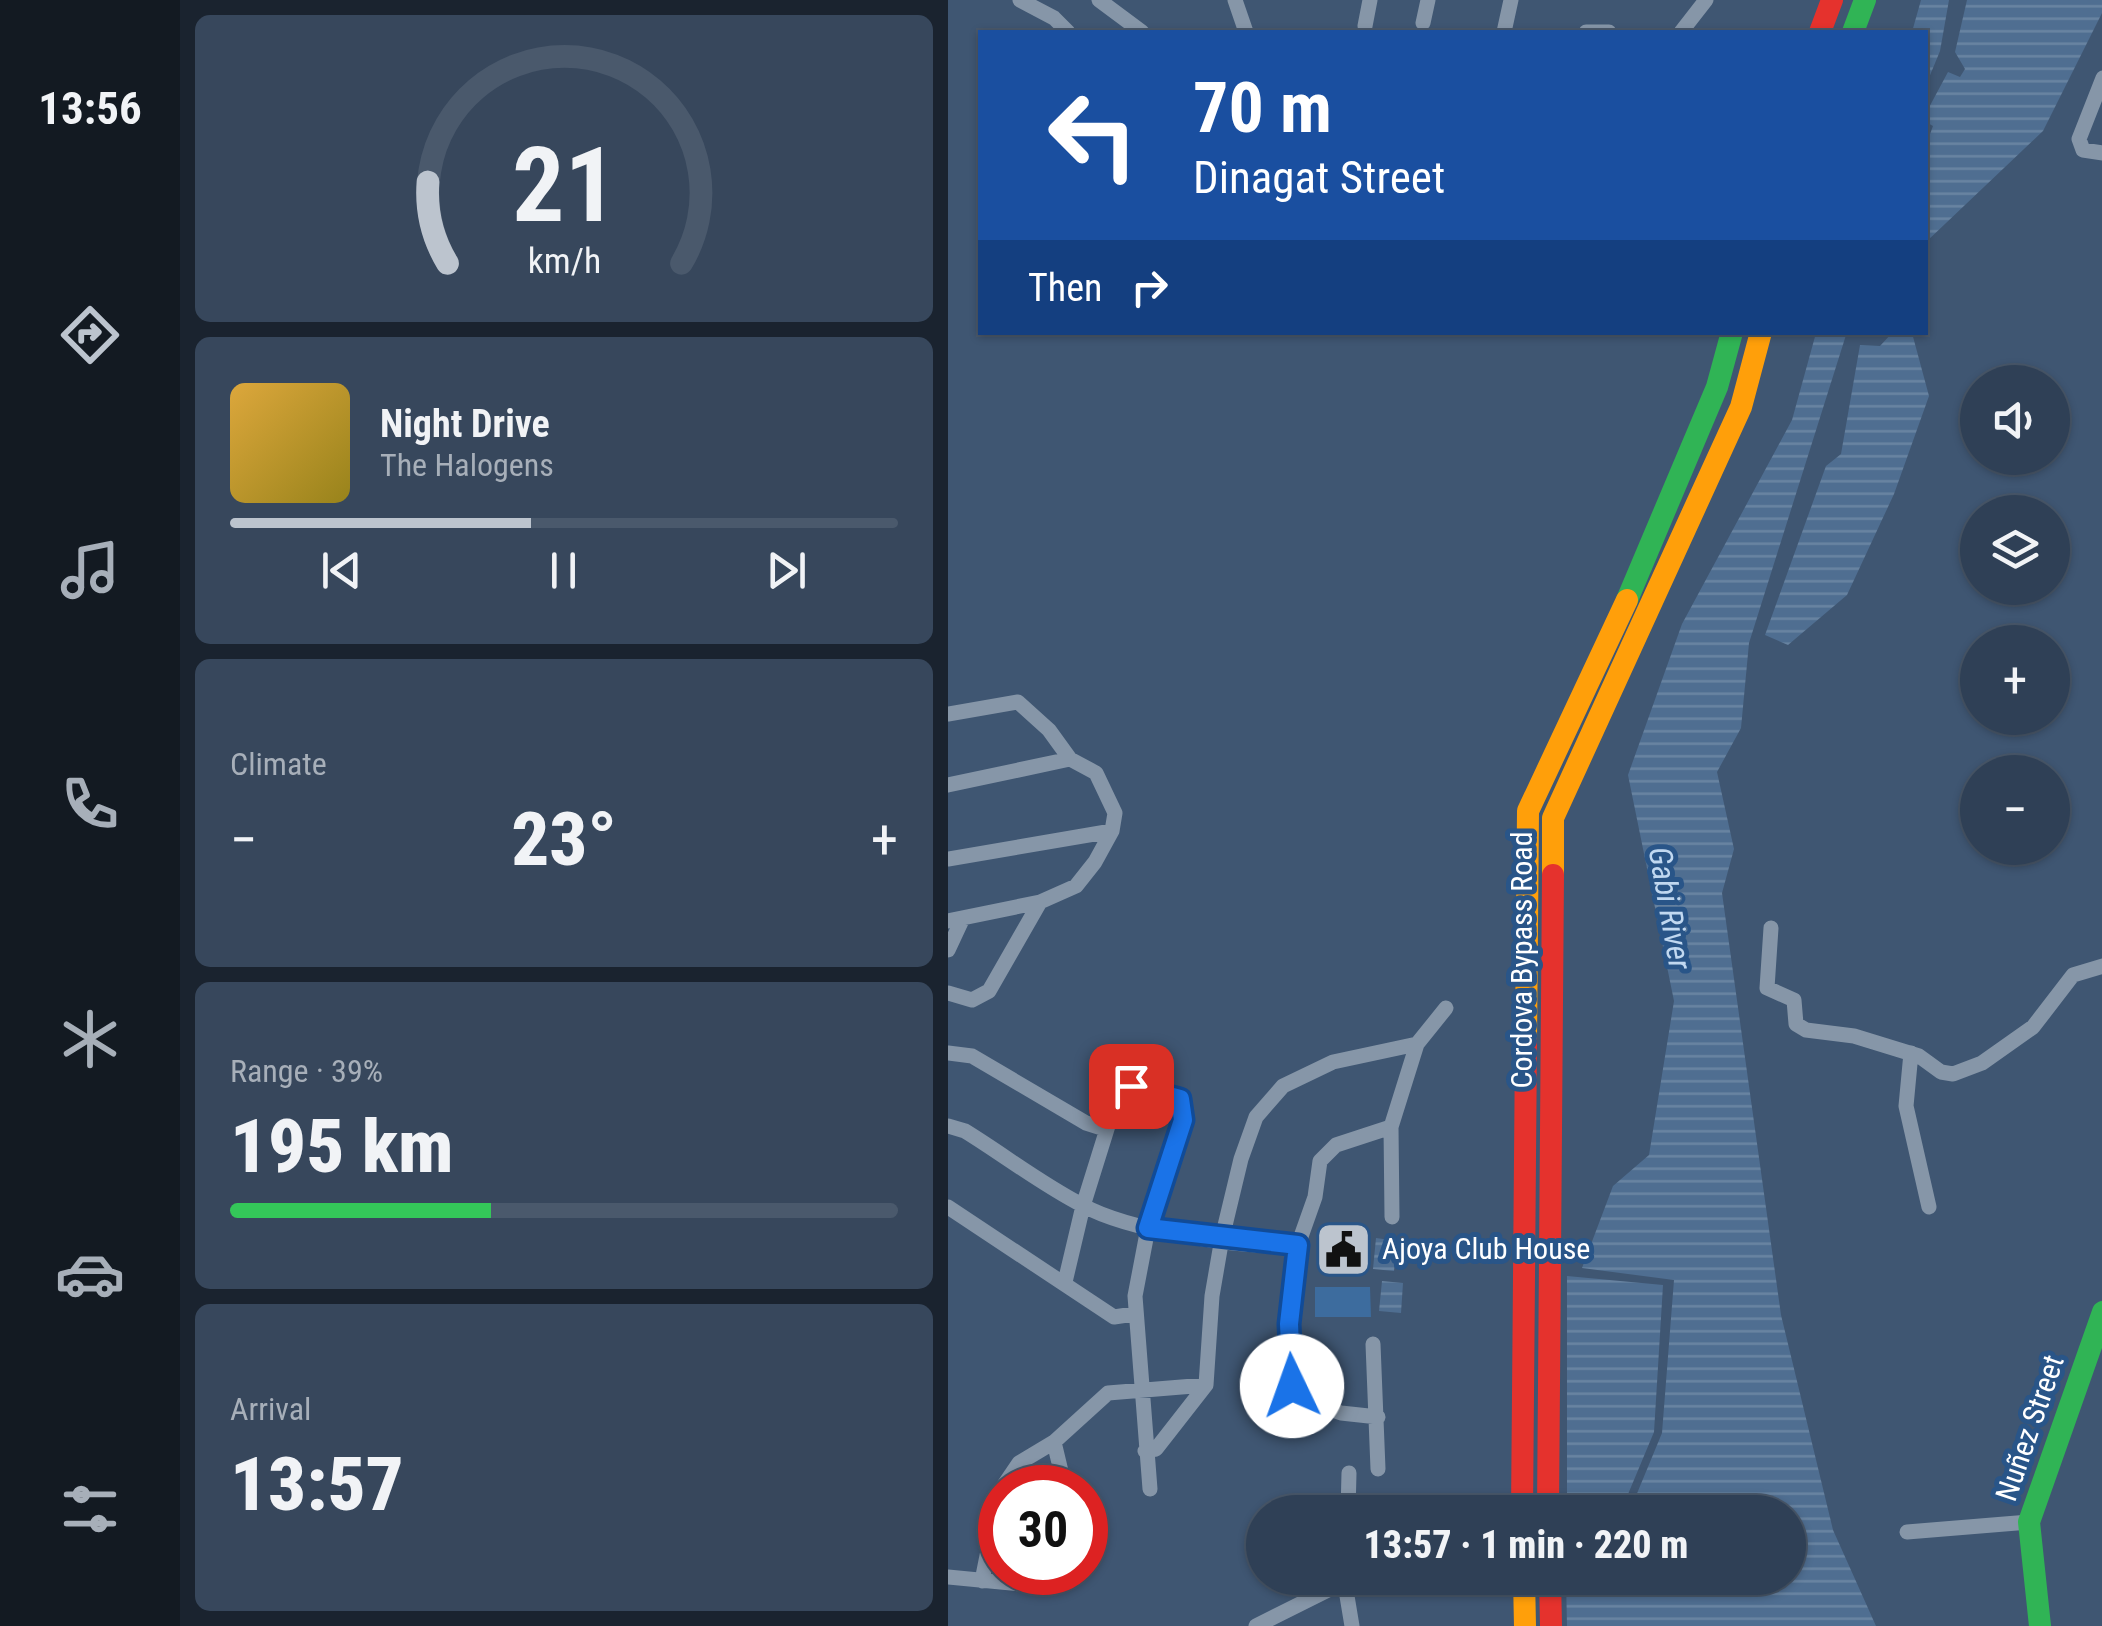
<!DOCTYPE html>
<html lang="en">
<head>
<meta charset="utf-8">
<style>
  body { margin:0; font-family:"Roboto Condensed",sans-serif; background:#37475c; color:#f1f3f6; height:100vh; display:flex; flex-direction:column; font-size:38px; white-space:nowrap }
  * { box-sizing:border-box; margin:0 }
  p { font-size:32px; color:#a7afb9 }
  .icon { flex:none; width:55px; height:55px; fill:none; stroke:currentColor; stroke-width:2; stroke-linecap:round; stroke-linejoin:round }
  .map { position:relative; flex:1; overflow:hidden }
  .panel { display:flex; flex-direction:column; gap:15px; padding:15px; background:#1a232f; width:768px }
  .panel>* { flex:none }
  .banner { position:absolute; left:30px; top:30px; width:950px; height:305px; border-radius:0px; box-shadow:0 2px 8px #0004,0 0 0 2px #4a596c; background:#1a4fa0; color:#fff; overflow:hidden }
  .fabs { position:absolute; left:1012px; top:365px; display:grid; gap:20px }
  .fabs a { display:grid; place-items:center; width:110px; height:110px; border-radius:50%; background:#2f4056; box-shadow:0 2px 8px #0004,0 0 0 2px #4a596c; font-size:50px }
  .speed { position:absolute; left:30px; top:1465px; display:flex; gap:20px; font-size:50px; font-weight:700; text-align:center }
  .speed>* { display:grid; place-content:center; width:130px; height:130px; border-radius:50%; background:#2f4056; box-shadow:0 2px 8px #0004,0 0 0 2px #4a596c; line-height:1 }
  .speed .limit { border:15px solid #d22; background:#fff; color:#111 }
  .pin { position:absolute; display:grid; place-items:center; width:85px; height:85px; color:#fff; margin:-42px; border-radius:20px; box-shadow:0 5px 15px #0006 }
  .me { position:absolute; width:110px; margin:-55px; rotate:357deg; stroke-linejoin:round; filter:drop-shadow(0 0 8px #0008) }
  .turn { display:flex; align-items:center; gap:35px; height:210px; padding:0 50px; font-size:45px }
  .turn .icon { width:130px; height:130px; stroke-width:2.5 }
  .turn b { display:block; font-size:70px; line-height:85px }
  .then { display:flex; align-items:center; height:95px; padding:0 50px; background:#0003; gap:20px; font-size:38px }
  .big { font-size:75px; font-weight:800; line-height:1.1 }
  .panel .widget { flex:1; display:flex; flex-direction:column; justify-content:center; gap:15px; min-width:0; padding:0 35px; border-radius:15px; background:#37475c }
  .panel .dial { align-items:center; gap:0 }
  .dial svg { height:260px; overflow:visible; fill:none; stroke:#4a596c; stroke-width:7; stroke-linecap:round; text-anchor:middle }
  .dial text { fill:#f1f3f6; stroke:none }
  .song { display:flex; align-items:center; gap:30px }
  .cover { width:120px; height:120px; border-radius:15px; background:linear-gradient(135deg,hsl(40 70% 55%),hsl(50 70% 35%)) }
  .played { height:10px; border-radius:5px; background:linear-gradient(90deg,#bcc4ce 45%,#4a596c 45%) }
  .keys { display:flex; justify-content:space-around; direction:ltr }
  .heat { display:flex; justify-content:space-between; align-items:center; font-size:55px; direction:ltr }
  .charge { height:15px; border-radius:8px; background:linear-gradient(90deg,#34c759 39%,#4a596c 0) }
  .trip { position:absolute; left:298px; top:1495px; width:560px; height:100px; border-radius:50px; background:#2f4056; box-shadow:0 2px 8px #0004,0 0 0 2px #4a596c; font-weight:800; line-height:100px; text-align:center }
  main { display:flex; flex:1; min-height:0 }
  .menu { display:flex; flex-direction:column; width:180px; justify-content:space-around; align-items:center; background:#131a22; color:#a7afb9 }
  .menu .icon { width:70px; height:70px }
  .menu .active { color:#bcc4ce }
  .menu b { font-size:45px; color:#f1f3f6 }
  .map>svg:first-child { display:block }
</style>
</head>
<body>
<main>
<nav class="menu">
<b>13:56</b>
<svg class="icon active" aria-label="directions" viewBox="0 0 24 24"><path d="M12 3l9 9-9 9-9-9zM9 14v-3h6M13 9l2 2-2 2"/></svg>
<svg class="icon" aria-label="music" viewBox="0 0 24 24"><path d="M9 18V5l10-2v13"/><circle cx="6" cy="18" r="3"/><circle cx="16" cy="16" r="3"/></svg>
<svg class="icon" aria-label="phone" viewBox="0 0 24 24"><path d="M5 4h4l2 5-3 2q2 4 5 5l2-3 5 2v4C11 20 4 13 5 4z"/></svg>
<svg class="icon" aria-label="climate" viewBox="0 0 24 24"><path d="M12 3v18M4 7l16 10M4 17L20 7"/></svg>
<svg class="icon" aria-label="car" viewBox="0 0 24 24"><path d="M5 17H2v-5l4-1 3-4h7l3 4 3 1v5h-3M9 17h6M6 11h13"/><circle cx="7" cy="17" r="2"/><circle cx="17" cy="17" r="2"/></svg>
<svg class="icon" aria-label="filters" viewBox="0 0 24 24"><path d="M4 7h16M4 17h16"/><circle cx="9" cy="7" r="2"/><circle cx="15" cy="17" r="2"/></svg>
</nav>
<section class="panel">
<div class="widget dial"><svg viewBox="0 0 100 80">
<path d="M14 69A42 42 0 1 1 86 69"/>
<path d="M14 69A42 42 0 0 1 8 44" stroke="#bcc4ce"/>
<text x="50" y="56" font-size="32" font-weight="700">21</text>
<text x="50" y="72" font-size="11">km/h</text>
</svg></div>
<div class="widget">
<div class="song"><i class="cover"></i><div><b>Night Drive</b><p>The Halogens</p></div></div>
<div class="played"></div>
<div class="keys"><svg class="icon" aria-label="previous" viewBox="0 0 24 24"><path d="M18 5L8 12l10 7zM5 5v14"/></svg><svg class="icon" aria-label="pause" viewBox="0 0 24 24"><path d="M8 5v14M16 5v14"/></svg><svg class="icon" aria-label="next" viewBox="0 0 24 24"><path d="M6 5l10 7-10 7zM19 5v14"/></svg></div>
</div>
<div class="widget"><p>Climate</p>
<div class="heat"><a>−</a><b class="big">23°</b><a>+</a></div>
</div>
<div class="widget"><p>Range · 39%</p><b class="big">195 km</b><div class="charge"></div></div>
<div class="widget"><p>Arrival</p><b class="big">13:57</b></div>
</section>
<div class="map">
<svg width="1155" height="1626" viewBox="0 0 1155 1626">
  <defs>
    <pattern id="water-rules" width="6" height="5" patternUnits="userSpaceOnUse" patternTransform="scale(2.5)"><rect width="6" height="5" fill="#4f6e91"/><path d="M0 2.5h6" fill="none" stroke="#6984a2"/></pattern>
  </defs>
  <rect width="100%" height="100%" fill="#3f5672"/>
  <path fill="#3d6c9e" d="M367,1287H422L423,1317H367Z"/>
  <path fill="url(#water-rules)" d="M973,0H1001L992,51L978,85V32H964Z
    M1019,0H1154V13L1095,131L978,242V145L985,126L978,122V113L1000,72L1012,77L1017,69L1007,52Z
    M868,333H916L914,336L898,335L801,643L793,728L769,772L786,849L774,893L833,1315L885,1530L928,1626H619L618,1578H840V1512H657L683,1508L714,1433L726,1280L634,1268L665,1186L701,1155L726,1001L680,775L734,624L844,420Z
    M944,333H964L981,396L946,494L899,595L840,645L817,635L878,466L893,454L912,345L932,346Z
    M428,1238L449,1241L446,1271L425,1269Z
    M619,1276L715,1285L706,1432L678,1499L619,1501Z
    M434,1281L455,1283L453,1313L431,1311Z"/>
  <g fill="none" stroke-linecap="round" stroke-linejoin="round">
    <path stroke="#8696a8" stroke-width="15" d="M72,0L106,18L120,32
      M151,0L194,32
      M287,0L298,32
      M475,23L480,0
      M417,26L422,0
      M556,32L563,0
      M638,32H661
      M733,32L758,0
      M1155,78L1131,139L1135,150L1155,153
      M0,714L70,702L101,730L122,759L148,773L167,813L164,831L147,862L128,886L92,902L41,991L24,1000L0,993
      M0,785L122,759
      M0,859L164,831
      M0,921L92,902
      M823,928L819,988L846,1000L848,1024L858,1030L906,1036L971,1056L993,1072L1005,1074L1034,1063L1085,1027L1125,975L1155,966
      M0,950L14,920
      M0,1053L24,1056L138,1123L157,1129
      M963,1053L958,1106L981,1207
      M0,1126L17,1131C56,1155 93,1184 134,1205C181,1231 296,1249 350,1245
      M0,1207L166,1317L186,1314
      M444,1217L443,1127L469,1044
      M117,1282L135,1206L169,1097L183,1086L232,1099L235,1120L200,1228L187,1296L202,1489
      M425,1344L430,1469
      M430,1417L393,1413L350,1398L344,1387L341,1323L350,1245L367,1197L372,1161L388,1145L443,1127
      M197,1451L208,1449L258,1385L264,1296L274,1238L293,1159L308,1117L335,1086L385,1062L469,1044L498,1008
      M54,1488L71,1463L106,1442
      M117,1488L106,1442L160,1393L258,1385
      M400,1512L401,1473
      M959,1532L1081,1522
      M0,1577L103,1587L105,1572
      M396,1578L404,1626
      M34,1581L52,1490
      M308,1626L396,1582"/>
    <path stroke="#30b455" stroke-width="22" d="M905,32L917,0
      M679,600L769,387L784,332
      M1092,1626L1081,1522L1155,1312"/>
    <path stroke="#ff9f0a" stroke-width="22" d="M605,875V818L793,407L813,332
      M578,1041L580,811L679,600
      M576,1578L577,1626"/>
    <path stroke="#e5322d" stroke-width="22" d="M872,32L884,0
      M574,1512L578,1041
      M600,1512L605,875
      M602,1578L603,1626"/>
  </g>
  <g fill="none" stroke-linecap="round" stroke-linejoin="round">
    <defs>
      <path id="route" d="M183,1086L232,1099L235,1120L200,1228L350,1245L341,1324L344,1386"/>
    </defs>
    <use href="#route" stroke="#114b97" stroke-width="25"/>
    <use href="#route" stroke="#1a73e8" stroke-width="18"/>
  </g>
  <defs>
    <symbol id="civic-square" viewBox="-11 -11 22 22"><rect x="-9" y="-9" width="18" height="18" rx="4" fill="#bcc4ce" stroke="#295588"/><path d="M-.6-6.5H3V-4.5H.6V-3L4-1V1h2V6H-6V1h2V-1L-.6-3ZM-1.2 2.5V6h2.4V2.5Z" fill="#111"/></symbol>
  </defs>
  <g fill-rule="evenodd">
    <use href="#civic-square" x="364" y="1218" width="63" height="63"/>
  </g>
  <g text-anchor="middle" stroke-width="10" stroke-linejoin="round" paint-order="stroke">
    <g font-size="30" fill="#fff" stroke="#295588">
      <text transform="translate(574 960) rotate(-90)" y="10">Cordova Bypass Road</text>
      <text transform="translate(1082 1428) rotate(-71)" y="10">Nuñez Street</text>
    </g>
    <g font-size="30" fill="#fff" stroke="#295588" text-anchor="start">
      <text x="434" y="1259">Ajoya Club House</text>
    </g>
    <g font-size="32" font-style="italic" fill="#c1d8f0" stroke="#295588">
      <text transform="translate(722 908) rotate(80)" y="11">Gabi River</text>
    </g>
  </g>
</svg>
<div class="fabs">
<a><svg class="icon" aria-label="sound" viewBox="0 0 24 24"><path d="M4 9h4l5-4v14l-5-4H4zM17 9q2 3 0 6"/></svg></a>
<a><svg class="icon" aria-label="layers" viewBox="0 0 24 24"><path d="M12 4l9 5-9 5-9-5zM3 14l9 5 9-5"/></svg></a>
<a>+</a>
<a>−</a>
</div>
<div class="speed"><div class="limit">30</div></div>
<div class="pin" style="left:183px;top:1086px;background:#d93025"><svg class="icon" aria-label="arrive" viewBox="0 0 24 24"><path d="M6 21V4h12l-3 4 3 4H6"/></svg></div>
<svg class="me" style="left:344px;top:1386px" viewBox="-20 -20 40 40"><circle r="19" fill="#fff"/><path d="M0-13L10 11 0 6-10 11z" fill="#1a73e8"/></svg>
<div class="trip">13:57 · 1 min · 220 m</div>
<div class="banner">
<div class="turn"><svg class="icon" aria-label="left" viewBox="0 0 24 24"><path d="M17 20v-9H6M10 6l-5 5 5 5"/></svg><div><b>70 m</b>Dinagat Street</div></div>
<div class="then">Then<svg class="icon" aria-label="right" viewBox="0 0 24 24"><path d="M7 20v-9h11M14 6l5 5-5 5"/></svg></div>
</div>
</div>
</main>
</body>
</html>
